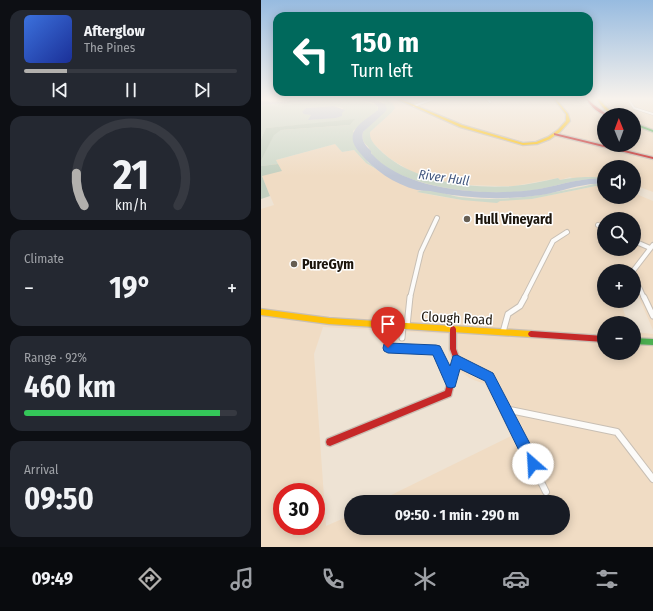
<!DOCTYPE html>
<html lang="en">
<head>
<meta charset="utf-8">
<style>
  body { margin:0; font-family:"Fira Sans Condensed",sans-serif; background:#242831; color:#f1f3f6; height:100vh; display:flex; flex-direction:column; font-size:15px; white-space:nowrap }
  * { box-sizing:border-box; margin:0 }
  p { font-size:13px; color:#9ea1a6 }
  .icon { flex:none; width:22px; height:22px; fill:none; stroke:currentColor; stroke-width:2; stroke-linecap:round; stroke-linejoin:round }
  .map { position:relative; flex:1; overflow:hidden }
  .sheet { display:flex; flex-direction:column; gap:10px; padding:10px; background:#0d0f14; width:261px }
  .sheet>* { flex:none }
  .guide { position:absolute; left:12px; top:12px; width:320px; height:84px; border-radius:12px; box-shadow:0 2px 10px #0003; background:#00695c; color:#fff; overflow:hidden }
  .needle { width:26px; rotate:359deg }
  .buttons { position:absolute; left:336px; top:108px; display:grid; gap:8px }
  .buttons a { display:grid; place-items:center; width:44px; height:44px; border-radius:50%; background:#171b24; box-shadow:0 2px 10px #0003; font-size:20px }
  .speed { position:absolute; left:12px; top:483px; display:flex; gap:8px; font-size:20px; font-weight:700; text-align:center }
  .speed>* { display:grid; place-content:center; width:52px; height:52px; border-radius:50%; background:#171b24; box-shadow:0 2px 10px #0003; line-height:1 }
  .speed .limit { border:6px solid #d22; background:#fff; color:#111 }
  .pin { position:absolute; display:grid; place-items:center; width:34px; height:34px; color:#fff; margin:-41px -17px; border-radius:50% 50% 50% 0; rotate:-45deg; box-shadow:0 0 4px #0007 }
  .pin .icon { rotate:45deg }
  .me { position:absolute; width:44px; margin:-22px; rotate:334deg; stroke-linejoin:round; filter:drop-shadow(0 0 3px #0008) }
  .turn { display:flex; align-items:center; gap:14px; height:84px; padding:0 12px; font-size:18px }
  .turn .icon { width:52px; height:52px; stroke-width:2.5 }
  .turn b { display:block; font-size:28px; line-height:34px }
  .big { font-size:30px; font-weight:700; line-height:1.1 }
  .sheet .card { flex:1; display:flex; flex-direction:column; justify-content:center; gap:6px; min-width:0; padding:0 14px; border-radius:12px; background:#242831 }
  .sheet .dial { align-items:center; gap:0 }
  .dial svg { height:104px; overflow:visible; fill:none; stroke:#363941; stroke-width:7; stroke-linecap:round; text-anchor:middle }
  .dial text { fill:#f1f3f6; stroke:none }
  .song { display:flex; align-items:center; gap:12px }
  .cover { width:48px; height:48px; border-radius:6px; background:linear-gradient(135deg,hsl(220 70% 55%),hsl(230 70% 35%)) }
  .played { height:4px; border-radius:2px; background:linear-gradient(90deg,#b2b0ad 20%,#363941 20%) }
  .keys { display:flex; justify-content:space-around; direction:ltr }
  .heat { display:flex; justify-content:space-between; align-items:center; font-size:22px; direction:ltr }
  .charge { height:6px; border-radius:3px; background:linear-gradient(90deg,#34c759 92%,#363941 0) }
  .trip { position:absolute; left:83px; top:495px; width:226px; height:40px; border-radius:20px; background:#171b24; box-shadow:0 2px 10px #0003; font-weight:700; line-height:40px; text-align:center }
  .tab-bar { display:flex; height:64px; justify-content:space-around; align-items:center; background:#090b0e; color:#9ea1a6 }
  .tab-bar .icon { width:28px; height:28px }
  .tab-bar .selected { color:#b2b0ad }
  .tab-bar b { font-size:18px; color:#f1f3f6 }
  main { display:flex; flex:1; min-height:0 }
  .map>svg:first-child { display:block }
</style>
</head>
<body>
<main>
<section class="sheet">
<div class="card">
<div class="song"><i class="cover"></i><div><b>Afterglow</b><p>The Pines</p></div></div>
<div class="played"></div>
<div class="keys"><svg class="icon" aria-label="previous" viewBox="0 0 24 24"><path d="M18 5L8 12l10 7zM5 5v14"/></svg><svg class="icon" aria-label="pause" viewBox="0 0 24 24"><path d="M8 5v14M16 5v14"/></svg><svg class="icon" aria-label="next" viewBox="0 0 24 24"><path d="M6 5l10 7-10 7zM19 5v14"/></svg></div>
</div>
<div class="card dial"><svg viewBox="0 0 100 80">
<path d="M14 69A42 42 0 1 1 86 69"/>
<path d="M14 69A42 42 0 0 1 8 44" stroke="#b2b0ad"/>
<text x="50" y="56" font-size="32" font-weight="700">21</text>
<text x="50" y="72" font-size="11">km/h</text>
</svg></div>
<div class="card"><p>Climate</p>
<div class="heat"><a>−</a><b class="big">19°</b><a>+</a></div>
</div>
<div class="card"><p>Range · 92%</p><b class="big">460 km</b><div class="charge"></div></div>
<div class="card"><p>Arrival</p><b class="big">09:50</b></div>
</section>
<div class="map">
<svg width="392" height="547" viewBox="0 0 392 547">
  <rect width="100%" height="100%" fill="#eee3d4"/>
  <path fill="#f0dcc4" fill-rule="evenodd" d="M124,99H392V192L373,185V167H343V178L328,177L313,179L309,177L299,180L297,178L253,186H239L210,185L189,183L151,172L128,158L112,143L109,139V132L132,111L129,101ZM343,115H373V145H343Z
    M74,144L81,152L93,150L105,163L142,185L159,190L157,192L176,196L201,200L271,199L335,186H343V197H373V193L392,201V330L373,286V271H343V301H359L367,323H343V353H373V332L392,334V547H0V209L13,205L1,176L15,160ZM343,219H373V249H343ZM62,327L188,334L187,356L193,367L210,379L224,384L250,436L116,502H302V528H90V515L65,526L53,354ZM21,492H55V526H21Z"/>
  <path fill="#ced9ca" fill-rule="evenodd" d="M73,99H95L116,105L117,110L92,131L107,162L117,170L105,163L93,150L81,152L74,144L15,160L17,164L0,166V161L13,134L20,130L89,125L93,120L5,128L0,139V105ZM73,106L82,108L79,117L48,120L50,115L41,113L45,108Z
    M113,99C121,99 131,98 134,108L130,113L109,132C108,141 116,147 122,153C154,182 211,189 252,186C267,185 282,181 297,178L299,180C308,178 335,175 343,179C317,178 299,185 274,190C231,197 152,190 118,162C113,158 111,155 109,150C105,142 100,144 102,132L126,109L122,102Z
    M333,184H343V186H335L271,199L239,201L236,203L201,200L156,192C168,186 186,195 198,197C244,203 289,194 333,184Z"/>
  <path fill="#c3d0c0" d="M94,119L89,125L20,130L13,135L0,161V139L5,128Z
    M17,164L21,171L1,176L9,196L0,199V166Z"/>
  <path fill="#bfc6d4" d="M47,99H73L0,105V101L21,102Z
    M95,99H113L124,104L126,109L124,112L102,132C100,141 104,145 110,151V153C142,191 225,196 271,190C296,187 317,177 343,179V184C322,182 301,192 280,195C245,200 209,199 174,192C168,190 162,191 156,190C133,184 113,170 99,153C80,132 102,122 117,110V107L113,103Z
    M73,106L84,110L81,113V116L75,118L48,120H47L50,115L43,114L41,112L45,108Z"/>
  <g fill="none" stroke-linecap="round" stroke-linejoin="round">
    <defs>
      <path id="street-far3" d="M226,99L229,102
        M367,99L373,108L392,114
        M153,106L172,99"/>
      <path id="street-far2" d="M337,225L343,227
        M373,241L389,248
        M372,271L392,245
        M373,276L383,298
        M149,298L160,252L176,218
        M263,298L292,241L306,232"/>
      <path id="street-far1" d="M383,297L392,316
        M146,326L149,297
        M242,332L247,314L259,306L264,297
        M141,338L142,326
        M127,348L175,350L189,380
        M196,360L228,377L243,406"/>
      <path id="street" d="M242,405L285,492
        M244,409L356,432L392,479"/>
      <path id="fast" d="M373,123L392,130V132L373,125Z
        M373,338L392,339V345L373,344Z"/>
      <path id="slow" d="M136,99H139L201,125L262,143L275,142L287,137L297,130L305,121V114L293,99H295L307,114L309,121L299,132L289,139L276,144L262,145L199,127Z
        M336,99H338L344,106L354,115C346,114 340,105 336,99Z
        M0,309L68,318L270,331L272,332L273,334L272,336L270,337L68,324L0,315Z"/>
      <path id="jam" d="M325,99H327L333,105L347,115C338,115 330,106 325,99Z
        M293,133L392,157V159L293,135Z
        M192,326L194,327L195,329V349L199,360L190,396L69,446L66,445L65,442L66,439L184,391L193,360L189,349V329L190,327Z
        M270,331L343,336V342L270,337L268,336L267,334L268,332Z"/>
    </defs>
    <use href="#street-far3" stroke="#c8bfb4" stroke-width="3"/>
    <use href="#street-far2" stroke="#c8bfb4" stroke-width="6"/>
    <use href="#street-far1" stroke="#c8bfb4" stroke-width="7"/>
    <use href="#street" stroke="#c8bfb4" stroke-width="8"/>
    <use href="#fast" stroke="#c8bfb4" stroke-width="2.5"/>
    <use href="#slow" stroke="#c8bfb4" stroke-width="2.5"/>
    <use href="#jam" stroke="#c8bfb4" stroke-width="2.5"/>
    <use href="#street-far3" stroke="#fcfbf9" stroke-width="2"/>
    <use href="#street-far2" stroke="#fcfbf9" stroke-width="4"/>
    <use href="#street-far1" stroke="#fcfbf9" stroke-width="5"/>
    <use href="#street" stroke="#fcfbf9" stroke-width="6"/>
    <use href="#fast" fill="#4caf50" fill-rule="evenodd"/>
    <use href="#slow" fill="#ffc107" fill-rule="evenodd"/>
    <use href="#jam" fill="#c62828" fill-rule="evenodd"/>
  </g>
  <linearGradient id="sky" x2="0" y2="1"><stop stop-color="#97bbe0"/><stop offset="0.56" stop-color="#f7f2ec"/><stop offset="1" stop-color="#f7f2ec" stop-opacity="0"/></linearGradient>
  <rect width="392" height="176" fill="url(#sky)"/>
  <path fill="#1a73e8" stroke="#114b97" d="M127,343L175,345L179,346L189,366L192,356L196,355L232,373L277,459L279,464L277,469L272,471L267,469L224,381L199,369L194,387L190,388L186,387L172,355L127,353L123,351L122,348L123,344Z"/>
  <g fill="#665e53" stroke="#fff" stroke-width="1.5">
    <circle cx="206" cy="219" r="4"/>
    <circle cx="33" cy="264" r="4"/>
  </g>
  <g text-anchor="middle" stroke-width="3" stroke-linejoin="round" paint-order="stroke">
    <g font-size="13" font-style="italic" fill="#42577f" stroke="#fff">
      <text transform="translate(183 177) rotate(8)" y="5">River Hull</text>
    </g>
    <g font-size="14" font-weight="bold" fill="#1d160d" stroke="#fff" text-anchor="start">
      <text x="214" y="224">Hull Vineyard</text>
      <text x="41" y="269">PureGym</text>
    </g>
    <g font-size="14" fill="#1d160d" stroke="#fff">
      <text transform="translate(196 318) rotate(3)" y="5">Clough Road</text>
    </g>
  </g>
</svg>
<div class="buttons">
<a><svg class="needle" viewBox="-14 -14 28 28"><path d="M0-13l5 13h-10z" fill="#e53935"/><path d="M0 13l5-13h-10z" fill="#9ea1a6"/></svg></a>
<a><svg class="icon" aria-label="sound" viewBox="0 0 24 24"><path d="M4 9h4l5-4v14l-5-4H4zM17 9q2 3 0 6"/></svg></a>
<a><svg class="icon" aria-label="search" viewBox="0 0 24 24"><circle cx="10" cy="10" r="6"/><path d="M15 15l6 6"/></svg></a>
<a>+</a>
<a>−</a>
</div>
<div class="speed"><div class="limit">30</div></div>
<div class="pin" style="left:127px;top:348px;background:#d93025"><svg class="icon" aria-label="arrive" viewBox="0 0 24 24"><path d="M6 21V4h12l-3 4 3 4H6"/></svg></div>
<svg class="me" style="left:272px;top:464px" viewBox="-20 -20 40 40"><circle r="19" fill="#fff"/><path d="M0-13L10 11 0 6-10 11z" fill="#1a73e8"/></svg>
<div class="trip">09:50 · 1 min · 290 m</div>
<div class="guide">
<div class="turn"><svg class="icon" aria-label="left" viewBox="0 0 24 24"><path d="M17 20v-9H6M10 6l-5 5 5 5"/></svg><div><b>150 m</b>Turn left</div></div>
</div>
</div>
</main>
<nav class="tab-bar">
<b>09:49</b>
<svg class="icon selected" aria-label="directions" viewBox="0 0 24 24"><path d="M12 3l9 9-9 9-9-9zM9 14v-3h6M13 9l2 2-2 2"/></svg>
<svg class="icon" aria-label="music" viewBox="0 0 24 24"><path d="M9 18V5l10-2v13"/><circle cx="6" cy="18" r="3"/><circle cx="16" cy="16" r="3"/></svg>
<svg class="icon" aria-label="phone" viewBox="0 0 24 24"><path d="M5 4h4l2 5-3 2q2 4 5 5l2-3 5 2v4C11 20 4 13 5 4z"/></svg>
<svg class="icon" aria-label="climate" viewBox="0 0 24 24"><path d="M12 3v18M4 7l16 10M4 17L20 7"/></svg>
<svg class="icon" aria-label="car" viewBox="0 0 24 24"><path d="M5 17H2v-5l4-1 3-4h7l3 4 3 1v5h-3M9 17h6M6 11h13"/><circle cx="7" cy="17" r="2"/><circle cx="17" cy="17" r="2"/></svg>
<svg class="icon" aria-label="filters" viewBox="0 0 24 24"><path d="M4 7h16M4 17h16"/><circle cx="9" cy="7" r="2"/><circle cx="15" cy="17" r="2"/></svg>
</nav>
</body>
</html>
